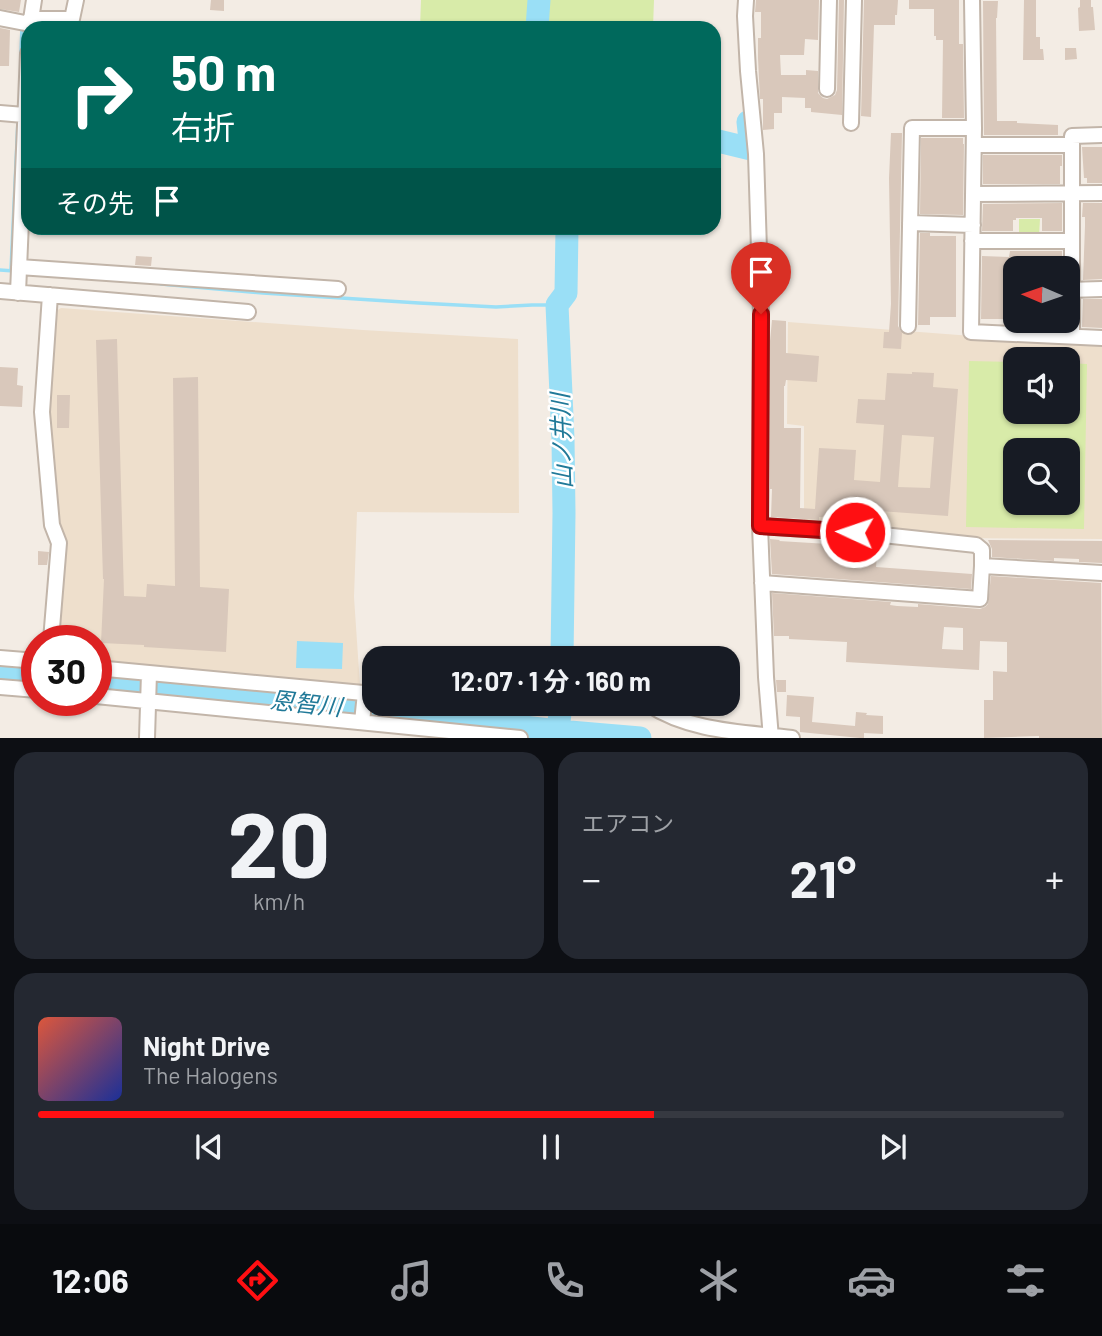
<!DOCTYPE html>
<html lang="ja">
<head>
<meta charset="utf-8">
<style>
  body { margin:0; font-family:Barlow,"Noto Sans JP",sans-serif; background:#242831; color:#f1f3f6; height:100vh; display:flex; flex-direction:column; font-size:26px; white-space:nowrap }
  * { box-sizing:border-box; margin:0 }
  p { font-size:23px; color:#9ea1a6 }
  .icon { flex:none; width:38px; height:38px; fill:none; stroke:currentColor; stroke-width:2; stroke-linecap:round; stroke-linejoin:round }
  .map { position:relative; height:738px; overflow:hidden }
  .drawer { display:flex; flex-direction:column; gap:14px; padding:14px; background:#0d0f14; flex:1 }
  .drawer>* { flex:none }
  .top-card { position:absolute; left:21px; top:21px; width:700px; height:214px; border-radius:21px; box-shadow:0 2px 5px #0004; background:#00695c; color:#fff; overflow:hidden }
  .needle { width:46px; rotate:272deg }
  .controls { position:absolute; left:1003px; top:256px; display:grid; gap:14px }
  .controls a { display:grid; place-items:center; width:77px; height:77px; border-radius:14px; background:#171b24; box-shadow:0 2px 5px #0004; font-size:35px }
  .speed { position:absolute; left:21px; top:625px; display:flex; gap:14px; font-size:35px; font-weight:700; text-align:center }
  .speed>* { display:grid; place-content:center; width:91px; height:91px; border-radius:50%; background:#171b24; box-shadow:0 2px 5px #0004; line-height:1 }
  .speed .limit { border:10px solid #d22; background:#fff; color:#111 }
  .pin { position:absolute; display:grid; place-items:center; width:60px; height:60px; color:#fff; margin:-72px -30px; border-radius:50% 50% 50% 0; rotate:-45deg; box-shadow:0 0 7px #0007 }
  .pin .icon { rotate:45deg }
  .me { position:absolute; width:77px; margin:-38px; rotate:273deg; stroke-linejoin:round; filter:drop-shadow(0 0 5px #0008) }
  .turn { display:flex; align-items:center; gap:24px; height:147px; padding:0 35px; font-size:32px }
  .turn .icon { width:91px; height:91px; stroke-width:2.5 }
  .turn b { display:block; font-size:49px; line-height:60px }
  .then { display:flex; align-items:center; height:66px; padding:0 35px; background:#0003; gap:14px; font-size:26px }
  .big { font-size:52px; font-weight:700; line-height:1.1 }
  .drawer .tile { flex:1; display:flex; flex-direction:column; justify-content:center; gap:10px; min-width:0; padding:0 24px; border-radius:21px; background:#242831 }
  .drawer .dial { align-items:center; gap:0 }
  .dial b { font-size:91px; line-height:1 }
  .song { display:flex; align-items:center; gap:21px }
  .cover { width:84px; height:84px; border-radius:10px; background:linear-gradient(135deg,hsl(10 70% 55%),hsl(230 70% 35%)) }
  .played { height:7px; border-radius:4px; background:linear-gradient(90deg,#ff0f12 60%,#363941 60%) }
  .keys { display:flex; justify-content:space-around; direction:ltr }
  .heat { display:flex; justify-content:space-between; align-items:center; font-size:38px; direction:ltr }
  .drawer .tiles { flex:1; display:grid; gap:14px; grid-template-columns:1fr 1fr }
  .tile:last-child { grid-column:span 2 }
  .trip { position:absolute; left:362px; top:646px; width:378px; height:70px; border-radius:21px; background:#171b24; box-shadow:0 2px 5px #0004; font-weight:700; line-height:70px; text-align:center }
  .tabs { display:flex; height:112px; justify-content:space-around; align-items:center; background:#090b0e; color:#9ea1a6 }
  .tabs .icon { width:49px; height:49px }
  .tabs .active { color:#ff0f12 }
  .tabs b { font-size:32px; color:#f1f3f6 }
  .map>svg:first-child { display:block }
</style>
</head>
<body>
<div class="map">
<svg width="1102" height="738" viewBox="0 0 1102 738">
  <rect width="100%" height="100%" fill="#f3ece4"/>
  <path fill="#eedfcc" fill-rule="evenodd" d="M61,308L363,330L518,339L519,513L357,512L354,597L360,686L96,662V640H55L57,523L47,411L54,312Z
    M788,322L1102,346V539L961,538L804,522V426L787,424ZM1015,359H1068V411H1015ZM1015,450H1068V502H1015Z"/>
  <path fill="#d8eba9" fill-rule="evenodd" d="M421,0H654L653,28H420Z
    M1019,219H1040L1039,236L1019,235Z
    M969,361L1015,362V411H1068V363L1087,364L1084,529L966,527ZM1015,450H1068V502H1015Z"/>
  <path fill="#9adff6" d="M297,641L343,643L342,669L296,668Z"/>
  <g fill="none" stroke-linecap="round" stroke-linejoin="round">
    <path stroke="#9adff6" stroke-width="3.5" d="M21,56L22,25
      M0,270L14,271
      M11,270L18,120
      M161,284L263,293L419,303L496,307L532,305H557
      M558,731V738"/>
    <path stroke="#9adff6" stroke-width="23" d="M537,28L539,0
      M714,140L751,149L748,122
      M562,658L564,513L563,439L557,305L566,293L567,228
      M0,675L37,678
      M96,683L344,706L558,731L640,738
      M558,731L561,704"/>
  </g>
  <path fill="#d9c8bb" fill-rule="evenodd" d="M0,0H21L19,12L0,9Z
    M211,0H224V11L210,10Z
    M756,0H819L818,40L805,39L804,55H780L781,75H806V70L818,71V93L823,98L827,99L835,95L837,90L839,0H844L842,115L811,112V108H805V98L782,97V113H774V129L763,130V99H760L758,58V38H761V12H755Z
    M864,0H898L897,15H895V25H874L871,117L861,116Z
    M909,0H959V44H963L964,118H942L943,40H936V36H934V9H909Z
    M1024,0H1036V37H1040V49H1043L1044,60H1023Z
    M1080,0H1091V7H1093L1095,30L1079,31L1078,8L1080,7Z
    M983,1H998L997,18H996L997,121H1017V123L1058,125V135H984Z
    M0,28L10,30L9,66H0Z
    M1065,48H1076L1077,59L1065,60Z
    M891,133H902L898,326L902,333L901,349L883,348L884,332H889L891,304L889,178Z
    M921,138H963V144H964L963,215L920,214Z
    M1082,147H1102V183H1087V178H1084Z
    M983,155H1062V166H1060V184H983Z
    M1062,203V231H1042V218H1016V220H1013V231H982L983,204Z
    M1083,203H1102V279L1083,280L1085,226V217H1082Z
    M920,233H930V236H956V317H930V325H918Z
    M1010,251H1062V267L1015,268L1014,319H981L982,256L1009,257Z
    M136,256L152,257L151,266L135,265Z
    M1083,299H1102V328L1082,327Z
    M772,320L786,321V353L819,356L817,382L786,380L785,386H784V428H801L800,508L815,509L819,448L856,450L854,480L880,482L884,425L856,423L858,399L885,400L887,373L912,374V372L934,373L933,387L958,389L948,516L839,508V518L819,517V520L771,517L772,489H770V341ZM902,435L934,437L930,488L898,487Z
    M117,339L124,596L146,597L147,584L175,586L173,378L198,377L200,587L229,589L226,652L144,647V645L101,643L104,579H103L96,340Z
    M0,367L18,368L17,385L23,386L22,407L0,406Z
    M57,395H70L69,428H57Z
    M770,539L780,540L779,541L828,544H833V540L878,544L876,567L972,574L971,589L772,574Z
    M988,540L1102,541V563L1079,562V559L1054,558V561L992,557V549Z
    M38,551L49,552L47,565H38Z
    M991,576L1101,583L1102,738H1039V736L984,738V700H993V671L1007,672V642L980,641L979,670L846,662L847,642L789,639V636H774L772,593L891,602L890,605L897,606L918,607V604L980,609L985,607L988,604ZM944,627L963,628V650L942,649Z
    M776,680H786V692H777Z
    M787,695L814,697L812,722L855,726L856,712L867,713L866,715L883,716V734L864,733V738H860L800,732V717L786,716Z"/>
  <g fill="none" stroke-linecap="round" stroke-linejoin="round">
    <defs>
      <path id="minor" d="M746,0L745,16L748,71L756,154L761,314L760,526L766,677L771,738
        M972,0L974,128
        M0,18L30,24
        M30,19H72L76,0
        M30,26L34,0
        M827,89L829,0
        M0,113L24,115
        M851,123L854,0
        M974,145H1072
        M973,194L1102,193
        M910,223L973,225
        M972,241H1072
        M19,267L338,289
        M1068,290L1102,289
        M0,291L248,312
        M18,293L28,53
        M50,295L42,412L52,525L59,543L51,640
        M908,326L912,128H974L971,332L1102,338
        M1072,336V136L1102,135
        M760,526L855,532L976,545L982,550V566L1102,573
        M762,583L980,599L982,566
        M0,658L37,661
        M96,668L374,694
        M0,687L37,690
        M96,696L520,738
        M648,704C690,732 743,732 792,738
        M362,722L365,693
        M147,738L149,673"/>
    </defs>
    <use href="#minor" stroke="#c2b5a9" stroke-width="18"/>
    <use href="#minor" stroke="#fff" stroke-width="14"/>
  </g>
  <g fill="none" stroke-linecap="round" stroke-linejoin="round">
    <defs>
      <path id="route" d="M761,314L760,526L855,532"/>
    </defs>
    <use href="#route" stroke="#a60a0c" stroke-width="18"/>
    <use href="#route" stroke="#ff0f12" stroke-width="12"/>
  </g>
  <g text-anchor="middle" stroke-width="5" stroke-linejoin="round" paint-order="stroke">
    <g font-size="24" font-style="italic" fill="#207998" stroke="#fff">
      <text transform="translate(562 441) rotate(-92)" y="8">山ノ井川</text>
      <text transform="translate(306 704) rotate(6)" y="8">恩智川</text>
    </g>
  </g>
</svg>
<div class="controls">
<a><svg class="needle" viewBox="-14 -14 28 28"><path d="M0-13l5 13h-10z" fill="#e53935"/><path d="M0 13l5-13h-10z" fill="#9ea1a6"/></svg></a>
<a><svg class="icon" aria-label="sound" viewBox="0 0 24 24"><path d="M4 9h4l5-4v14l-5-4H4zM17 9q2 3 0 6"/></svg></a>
<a><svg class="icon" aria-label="search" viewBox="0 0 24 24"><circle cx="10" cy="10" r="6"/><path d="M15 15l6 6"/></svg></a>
</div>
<div class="speed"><div class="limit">30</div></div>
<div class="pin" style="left:761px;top:314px;background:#d93025"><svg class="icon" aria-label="arrive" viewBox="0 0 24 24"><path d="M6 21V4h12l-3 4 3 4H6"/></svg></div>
<svg class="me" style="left:855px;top:532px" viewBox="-20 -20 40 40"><circle r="17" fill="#ff0f12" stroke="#fff" stroke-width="3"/><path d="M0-11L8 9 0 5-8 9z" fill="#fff"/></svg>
<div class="trip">12:07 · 1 分 · 160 m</div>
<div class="top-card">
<div class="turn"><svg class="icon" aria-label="right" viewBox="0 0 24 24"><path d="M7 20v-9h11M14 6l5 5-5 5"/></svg><div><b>50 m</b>右折</div></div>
<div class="then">その先<svg class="icon" aria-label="arrive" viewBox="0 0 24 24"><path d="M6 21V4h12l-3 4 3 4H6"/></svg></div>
</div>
</div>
<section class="drawer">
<div class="tiles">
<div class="tile dial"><b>20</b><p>km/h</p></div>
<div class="tile"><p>エアコン</p>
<div class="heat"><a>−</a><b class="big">21°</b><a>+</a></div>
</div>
<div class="tile">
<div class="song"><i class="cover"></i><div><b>Night Drive</b><p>The Halogens</p></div></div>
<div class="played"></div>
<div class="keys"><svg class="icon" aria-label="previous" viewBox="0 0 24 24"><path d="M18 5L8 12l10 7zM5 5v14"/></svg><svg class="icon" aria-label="pause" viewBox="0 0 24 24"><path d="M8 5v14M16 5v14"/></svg><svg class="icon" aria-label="next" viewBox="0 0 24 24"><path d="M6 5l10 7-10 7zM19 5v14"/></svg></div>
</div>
</div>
</section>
<nav class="tabs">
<b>12:06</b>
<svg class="icon active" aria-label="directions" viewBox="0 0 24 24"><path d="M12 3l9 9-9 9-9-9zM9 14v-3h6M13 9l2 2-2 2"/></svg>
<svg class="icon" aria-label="music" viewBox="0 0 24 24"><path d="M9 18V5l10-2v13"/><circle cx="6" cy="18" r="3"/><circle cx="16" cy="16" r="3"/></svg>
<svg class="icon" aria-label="phone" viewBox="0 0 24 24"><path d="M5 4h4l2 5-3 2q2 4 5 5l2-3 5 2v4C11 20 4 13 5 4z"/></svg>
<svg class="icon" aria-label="climate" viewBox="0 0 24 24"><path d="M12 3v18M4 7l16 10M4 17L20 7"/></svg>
<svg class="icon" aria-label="car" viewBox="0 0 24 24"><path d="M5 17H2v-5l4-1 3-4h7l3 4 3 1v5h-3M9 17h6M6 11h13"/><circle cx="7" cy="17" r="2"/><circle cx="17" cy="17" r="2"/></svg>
<svg class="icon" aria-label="filters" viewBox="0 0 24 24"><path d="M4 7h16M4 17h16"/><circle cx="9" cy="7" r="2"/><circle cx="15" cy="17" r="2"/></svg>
</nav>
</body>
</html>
